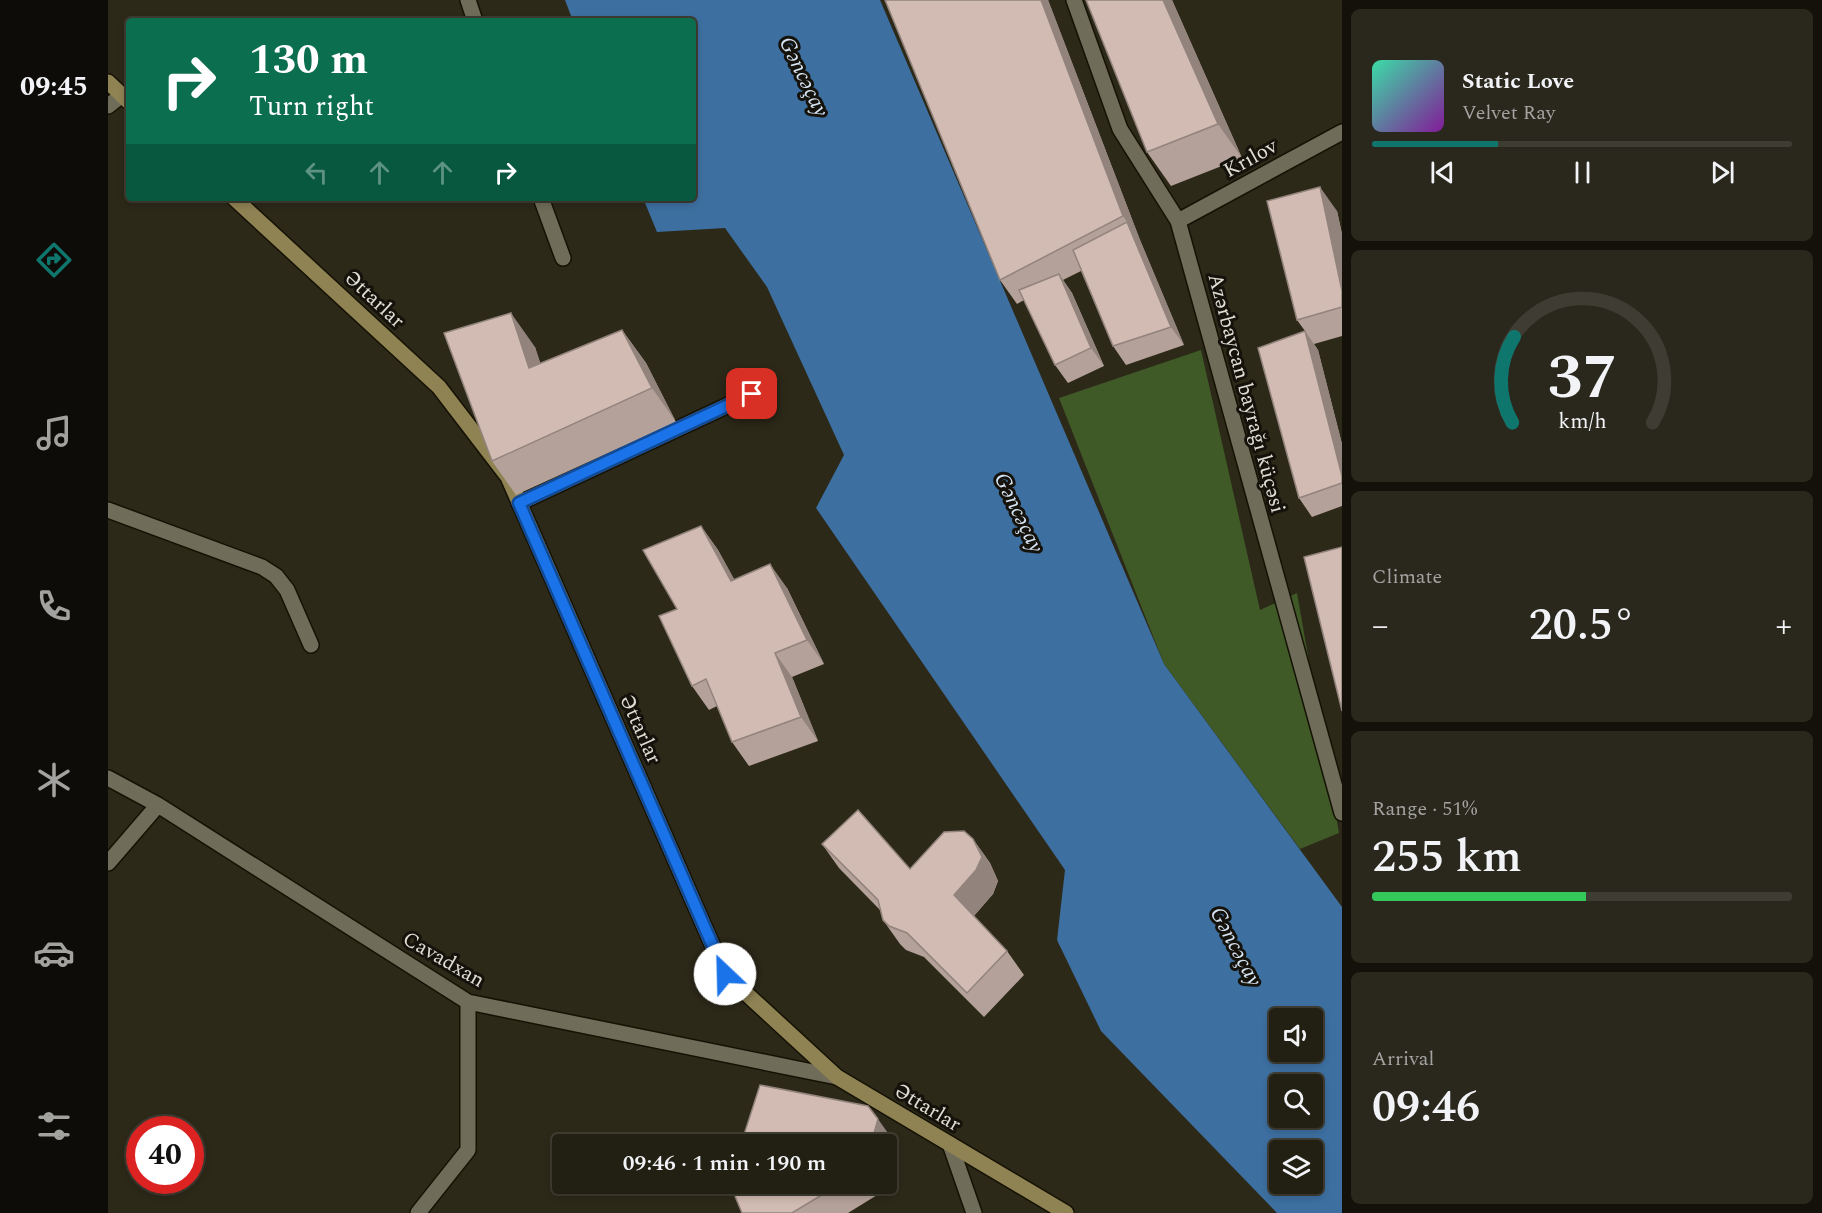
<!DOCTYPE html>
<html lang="en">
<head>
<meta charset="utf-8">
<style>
  body { margin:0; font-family:Spectral,serif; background:#2a271c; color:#f1f3f6; height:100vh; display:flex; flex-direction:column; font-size:22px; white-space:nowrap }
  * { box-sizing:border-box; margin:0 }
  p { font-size:20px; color:#a2a2a0 }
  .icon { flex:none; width:33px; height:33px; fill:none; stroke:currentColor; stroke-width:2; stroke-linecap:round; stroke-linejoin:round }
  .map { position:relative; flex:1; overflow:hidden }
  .drawer { display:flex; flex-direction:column; gap:9px; padding:9px; background:#13110a; width:480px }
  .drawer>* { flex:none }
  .banner { position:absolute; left:18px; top:18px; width:570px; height:183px; border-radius:6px; box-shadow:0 3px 9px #0003,0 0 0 2px #3f3d33; background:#0b6e4f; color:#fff; overflow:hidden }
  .tools { position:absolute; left:1161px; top:1008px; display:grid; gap:12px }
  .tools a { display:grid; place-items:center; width:54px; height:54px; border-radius:6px; background:#221f13; box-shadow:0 3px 9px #0003,0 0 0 2px #3f3d33; font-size:30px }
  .speed { position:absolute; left:18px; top:1116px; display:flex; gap:12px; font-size:30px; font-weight:700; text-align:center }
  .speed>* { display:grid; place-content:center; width:78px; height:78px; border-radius:50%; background:#221f13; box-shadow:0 3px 9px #0003,0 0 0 2px #3f3d33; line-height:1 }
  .speed .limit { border:9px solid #d22; background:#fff; color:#111 }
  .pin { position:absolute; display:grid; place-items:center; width:51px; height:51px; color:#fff; margin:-26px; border-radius:12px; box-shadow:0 3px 9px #0006 }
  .me { position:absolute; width:66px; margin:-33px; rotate:336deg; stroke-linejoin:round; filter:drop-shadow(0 0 4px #0008) }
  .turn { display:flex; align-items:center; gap:21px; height:126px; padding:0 24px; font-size:27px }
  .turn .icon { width:78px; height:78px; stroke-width:2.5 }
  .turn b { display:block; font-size:42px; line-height:51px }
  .lanes { display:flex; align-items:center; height:57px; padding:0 24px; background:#0003; justify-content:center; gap:30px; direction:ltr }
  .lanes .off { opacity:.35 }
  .big { font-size:45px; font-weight:600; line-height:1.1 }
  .drawer .tile { flex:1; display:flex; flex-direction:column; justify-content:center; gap:9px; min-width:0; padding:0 21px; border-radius:9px; background:#2a271c }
  .drawer .dial { align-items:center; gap:0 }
  .dial svg { height:156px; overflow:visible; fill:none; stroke:#3f3d33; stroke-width:7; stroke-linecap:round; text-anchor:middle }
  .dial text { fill:#f1f3f6; stroke:none }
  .song { display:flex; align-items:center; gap:18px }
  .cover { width:72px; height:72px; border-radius:9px; background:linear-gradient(135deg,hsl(160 70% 55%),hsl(290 70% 35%)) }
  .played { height:6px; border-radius:3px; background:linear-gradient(90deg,#0f766e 30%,#3f3d33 30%) }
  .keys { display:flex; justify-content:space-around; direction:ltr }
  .heat { display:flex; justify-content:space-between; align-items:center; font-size:33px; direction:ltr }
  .charge { height:9px; border-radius:4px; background:linear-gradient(90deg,#34c759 51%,#3f3d33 0) }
  .trip { position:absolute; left:444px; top:1134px; width:345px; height:60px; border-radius:6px; background:#221f13; box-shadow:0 3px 9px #0003,0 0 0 2px #3f3d33; font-weight:600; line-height:60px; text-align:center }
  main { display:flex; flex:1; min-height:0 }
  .dock { display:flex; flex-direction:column; width:108px; justify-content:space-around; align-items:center; background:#0e0c08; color:#a2a2a0 }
  .dock .icon { width:42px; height:42px }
  .dock .current { color:#0f766e }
  .dock b { font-size:27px; color:#f1f3f6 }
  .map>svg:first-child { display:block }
</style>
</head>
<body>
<main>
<nav class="dock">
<b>09:45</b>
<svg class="icon current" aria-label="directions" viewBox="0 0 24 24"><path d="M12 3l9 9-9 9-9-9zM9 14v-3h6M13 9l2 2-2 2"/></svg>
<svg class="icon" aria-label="music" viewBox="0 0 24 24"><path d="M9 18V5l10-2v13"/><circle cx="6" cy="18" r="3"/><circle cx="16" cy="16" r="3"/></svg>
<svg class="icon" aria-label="phone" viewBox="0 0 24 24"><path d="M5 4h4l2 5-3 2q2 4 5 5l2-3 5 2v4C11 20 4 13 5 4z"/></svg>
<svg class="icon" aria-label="climate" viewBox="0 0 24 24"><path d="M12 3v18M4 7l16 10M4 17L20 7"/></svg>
<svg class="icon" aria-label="car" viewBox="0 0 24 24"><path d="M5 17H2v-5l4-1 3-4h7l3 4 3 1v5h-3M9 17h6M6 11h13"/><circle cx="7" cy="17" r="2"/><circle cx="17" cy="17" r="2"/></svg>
<svg class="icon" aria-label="filters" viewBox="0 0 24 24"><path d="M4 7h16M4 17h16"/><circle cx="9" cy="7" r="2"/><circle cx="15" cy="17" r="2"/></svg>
</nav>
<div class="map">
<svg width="1234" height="1213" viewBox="0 0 1234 1213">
  <rect width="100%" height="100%" fill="#2d2919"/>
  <path fill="#3f5927" d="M1093,350L1152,610L1189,593L1231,833L1192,849L1056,664L951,398Z"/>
  <path fill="#3d6fa0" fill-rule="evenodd" d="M457,0H772L1056,664L1234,907V1213H1169L993,1031L949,940L957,870L708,508L736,455L659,287L617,228L549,232L535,198H585V21H465ZM1172,1018H1204V1052H1172ZM1172,1084H1204V1118H1172ZM1172,1150H1204V1184H1172Z"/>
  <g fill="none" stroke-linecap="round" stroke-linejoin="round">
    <defs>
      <path id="lane" d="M842,1144L866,1213"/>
      <path id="street" d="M360,0L367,21
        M966,0L1012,129L1070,221L1234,813
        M0,106L14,95
        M433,198L455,258
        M1070,221L1234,132
        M411,503L644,394
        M0,510L154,567L168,576L179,590L203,645
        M0,778L50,805L360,1002L729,1077
        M0,863L50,805
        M310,1213L360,1150V1002"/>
      <path id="secondary" d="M0,82L21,102
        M126,198L331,387L400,477L617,974L729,1077L958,1213"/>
    </defs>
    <use href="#lane" stroke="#151204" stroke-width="18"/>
    <use href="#street" stroke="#151204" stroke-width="18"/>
    <use href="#secondary" stroke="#151204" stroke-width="18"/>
    <use href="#lane" stroke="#706c5a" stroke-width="15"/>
    <use href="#street" stroke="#706c5a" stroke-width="15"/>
    <use href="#secondary" stroke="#8f8253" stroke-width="15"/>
  </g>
  <path fill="#b4a199" d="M777,0H940L1032,240L1076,345L1018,365L1005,346L973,271L955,280L964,293L996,366L960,383L947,365L916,300L909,304L892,280Z
    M978,0H1064L1134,158L1063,186L1039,152Z
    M1229,211L1234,234V336L1206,344L1210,350L1234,444V506L1204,517L1191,498L1197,331L1189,320Z
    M514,330L538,363L568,422L408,495L384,461L427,347L432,363Z
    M593,526L610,550L626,579L679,588L716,664L684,677L710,741L641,766L624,742L609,706L601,710L584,686L569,609Z
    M865,839L882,863L890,881L885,894L866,916L899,951L916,975L876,1017L816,957L798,950L792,944L775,920L772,910L731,868L714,844L802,869Z
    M622,1184H776L774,1192L740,1213H634Z"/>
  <path fill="#92837d" d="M933,0H940L1032,240L1015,216Z
    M1055,0H1064L1134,158L1110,124Z
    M1212,187L1229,211L1234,234V291Z
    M1019,222L1032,240L1076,345L1063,327Z
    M951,274L964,293L996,366L983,348Z
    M403,313L427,347L445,401L421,368Z
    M514,330L538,363L568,422L544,388Z
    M1197,331L1210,350L1234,444V476Z
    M593,526L610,550L640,605L623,581Z
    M662,564L679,588L716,664L699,640Z
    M667,653L684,677L710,741L693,717Z
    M865,839L882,863L890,881L885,894L863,919L846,895Z
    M770,1119L787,1143L778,1174V1144H763Z
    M768,1184H776L774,1192Z"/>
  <path fill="#d1bbb2" stroke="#92837d" stroke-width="1.5" d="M777,0H933L1015,216L892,280Z
    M978,0H1055L1110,124L1039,152Z
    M1212,187L1234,291V307L1189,320L1159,201Z
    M1019,222L1063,327L1005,346L965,250Z
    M951,274L983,348L947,365L911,290Z
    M403,313L421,368L514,330L544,388L384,461L336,333Z
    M1197,331L1234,476V483L1191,498L1150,348Z
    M593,526L623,581L662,564L699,640L667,653L693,717L624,742L598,679L584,686L551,616L569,609L535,550Z
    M1234,547V711L1196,557Z
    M750,810L802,869L836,832L856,831L865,839L874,857L868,870L846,895L899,951L859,993L799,933L781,926L775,920L770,900L714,844Z
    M652,1085L760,1106L770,1119L763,1144H633Z
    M622,1184H732L684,1213H634Z"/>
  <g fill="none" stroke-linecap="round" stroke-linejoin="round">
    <defs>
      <path id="route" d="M617,974L411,503L644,394"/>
    </defs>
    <use href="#route" stroke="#114b97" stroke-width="15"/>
    <use href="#route" stroke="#1a73e8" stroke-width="10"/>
  </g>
  <g text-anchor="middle" stroke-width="6" stroke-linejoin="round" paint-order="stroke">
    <g font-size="21" fill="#e0ded3" stroke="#14120b">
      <text transform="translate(1142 158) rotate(-29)" y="7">Krılov</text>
      <text transform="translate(267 299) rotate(43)" y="7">Əttarlar</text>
      <text transform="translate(1139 393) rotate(75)" y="7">Azərbaycan bayrağı küçəsi</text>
      <text transform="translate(533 729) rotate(66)" y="7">Əttarlar</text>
      <text transform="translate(336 959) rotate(30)" y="7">Cavadxan</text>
      <text transform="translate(820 1107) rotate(31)" y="7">Əttarlar</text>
    </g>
    <g font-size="22" font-style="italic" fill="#d6e4f3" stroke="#14120b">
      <text transform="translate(697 76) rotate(64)" y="8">Gəncəçay</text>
      <text transform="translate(912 512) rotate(64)" y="8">Gəncəçay</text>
      <text transform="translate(1129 946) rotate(62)" y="8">Gəncəçay</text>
    </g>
  </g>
</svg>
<div class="tools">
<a><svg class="icon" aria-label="sound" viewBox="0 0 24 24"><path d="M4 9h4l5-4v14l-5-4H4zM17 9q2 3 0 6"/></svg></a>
<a><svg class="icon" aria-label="search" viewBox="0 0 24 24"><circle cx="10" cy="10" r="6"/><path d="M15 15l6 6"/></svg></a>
<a><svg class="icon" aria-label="layers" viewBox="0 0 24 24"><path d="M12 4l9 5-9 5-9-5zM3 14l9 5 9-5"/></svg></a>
</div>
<div class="speed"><div class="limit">40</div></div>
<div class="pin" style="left:644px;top:394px;background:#d93025"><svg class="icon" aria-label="arrive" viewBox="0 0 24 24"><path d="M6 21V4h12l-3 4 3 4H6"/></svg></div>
<svg class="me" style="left:617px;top:974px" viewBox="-20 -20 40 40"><circle r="19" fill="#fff"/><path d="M0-13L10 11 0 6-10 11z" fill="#1a73e8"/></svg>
<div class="trip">09:46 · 1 min · 190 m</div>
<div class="banner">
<div class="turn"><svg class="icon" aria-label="right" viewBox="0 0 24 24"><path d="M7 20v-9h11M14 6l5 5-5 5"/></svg><div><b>130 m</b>Turn right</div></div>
<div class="lanes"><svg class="icon off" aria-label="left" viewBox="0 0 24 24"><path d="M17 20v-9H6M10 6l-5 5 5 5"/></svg><svg class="icon off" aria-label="ahead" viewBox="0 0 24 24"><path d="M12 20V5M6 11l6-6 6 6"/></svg><svg class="icon off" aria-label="ahead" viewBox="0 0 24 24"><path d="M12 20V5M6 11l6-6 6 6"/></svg><svg class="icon" aria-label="right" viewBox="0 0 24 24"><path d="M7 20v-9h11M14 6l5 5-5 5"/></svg></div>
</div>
</div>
<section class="drawer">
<div class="tile">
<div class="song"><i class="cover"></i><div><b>Static Love</b><p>Velvet Ray</p></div></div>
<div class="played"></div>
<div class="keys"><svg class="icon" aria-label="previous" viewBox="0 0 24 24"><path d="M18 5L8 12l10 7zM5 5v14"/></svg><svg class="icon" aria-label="pause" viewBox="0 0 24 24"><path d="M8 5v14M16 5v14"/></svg><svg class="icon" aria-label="next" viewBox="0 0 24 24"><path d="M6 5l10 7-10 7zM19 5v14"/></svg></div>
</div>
<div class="tile dial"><svg viewBox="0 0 100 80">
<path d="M14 69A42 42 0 1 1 86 69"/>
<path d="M14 69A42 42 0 0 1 15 25" stroke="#0f766e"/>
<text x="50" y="56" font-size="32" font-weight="700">37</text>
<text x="50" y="72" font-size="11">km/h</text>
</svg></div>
<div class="tile"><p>Climate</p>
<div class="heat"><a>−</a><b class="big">20.5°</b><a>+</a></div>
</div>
<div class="tile"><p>Range · 51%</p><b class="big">255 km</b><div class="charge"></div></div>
<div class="tile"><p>Arrival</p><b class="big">09:46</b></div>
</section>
</main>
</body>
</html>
